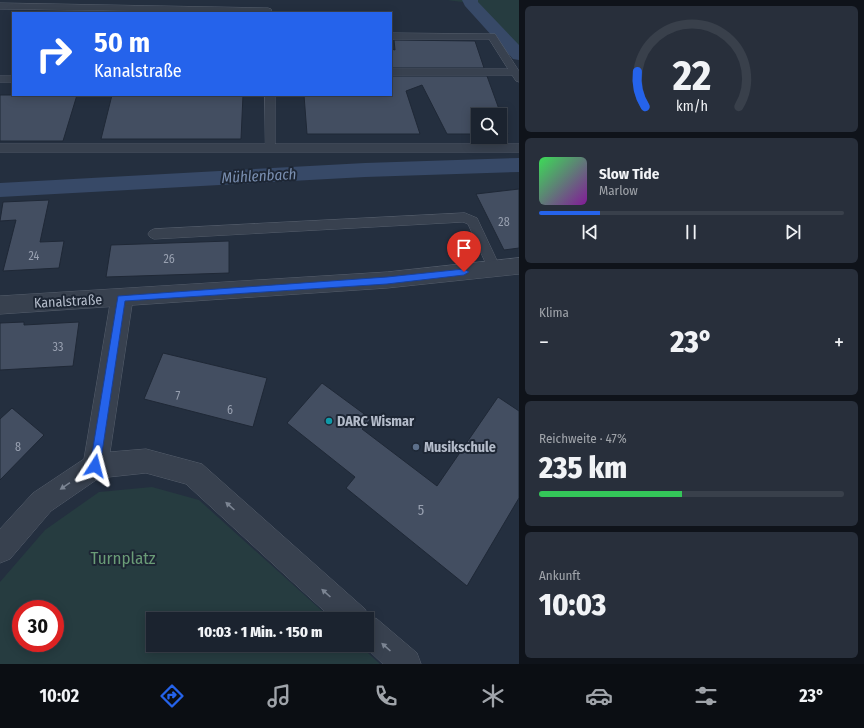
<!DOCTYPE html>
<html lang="de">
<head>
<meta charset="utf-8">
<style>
  body { margin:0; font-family:"Fira Sans Condensed",sans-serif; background:#282f3b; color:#f1f3f6; height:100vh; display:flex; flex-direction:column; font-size:15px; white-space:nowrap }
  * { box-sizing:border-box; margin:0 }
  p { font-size:13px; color:#a0a4aa }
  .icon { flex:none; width:22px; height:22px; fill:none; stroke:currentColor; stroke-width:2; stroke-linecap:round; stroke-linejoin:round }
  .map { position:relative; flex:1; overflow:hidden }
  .sheet { display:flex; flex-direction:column; gap:6px; padding:6px; background:#0f131a; width:345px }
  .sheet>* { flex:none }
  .top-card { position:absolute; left:12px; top:12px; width:380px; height:84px; border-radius:0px; box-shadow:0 2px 10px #0003,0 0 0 1px #39404b; background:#2563eb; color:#fff; overflow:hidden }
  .buttons { position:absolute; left:471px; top:108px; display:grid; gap:8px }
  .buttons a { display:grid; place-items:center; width:36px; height:36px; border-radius:0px; background:#1b232f; box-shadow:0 2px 10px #0003,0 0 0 1px #39404b; font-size:20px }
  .speed { position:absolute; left:12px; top:600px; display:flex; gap:8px; font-size:20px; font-weight:700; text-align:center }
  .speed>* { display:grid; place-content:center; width:52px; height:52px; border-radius:50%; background:#1b232f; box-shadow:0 2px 10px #0003,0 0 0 1px #39404b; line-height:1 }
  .speed .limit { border:6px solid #d22; background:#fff; color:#111 }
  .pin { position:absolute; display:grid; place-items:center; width:34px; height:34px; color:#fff; margin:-41px -17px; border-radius:50% 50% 50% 0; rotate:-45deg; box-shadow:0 0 4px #0007 }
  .pin .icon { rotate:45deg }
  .me { position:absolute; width:44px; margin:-22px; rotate:9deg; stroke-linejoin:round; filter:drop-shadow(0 0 3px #0008) }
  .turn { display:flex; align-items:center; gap:14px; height:84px; padding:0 16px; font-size:18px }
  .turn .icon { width:52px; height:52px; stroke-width:2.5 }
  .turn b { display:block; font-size:28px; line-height:34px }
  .big { font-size:30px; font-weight:800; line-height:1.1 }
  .sheet .tile { flex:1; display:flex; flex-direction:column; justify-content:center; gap:6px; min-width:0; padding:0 14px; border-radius:6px; background:#282f3b }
  .sheet .dial { align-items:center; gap:0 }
  .dial svg { height:104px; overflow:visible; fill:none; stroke:#39404b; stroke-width:7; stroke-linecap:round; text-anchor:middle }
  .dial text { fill:#f1f3f6; stroke:none }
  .song { display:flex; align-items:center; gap:12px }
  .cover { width:48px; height:48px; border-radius:6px; background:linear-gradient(135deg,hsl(130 70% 55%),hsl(290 70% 35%)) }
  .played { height:4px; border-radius:2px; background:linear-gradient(90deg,#2563eb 20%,#39404b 20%) }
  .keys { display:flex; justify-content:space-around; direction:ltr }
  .heat { display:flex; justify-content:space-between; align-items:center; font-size:22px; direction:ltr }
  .charge { height:6px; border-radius:3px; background:linear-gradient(90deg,#34c759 47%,#39404b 0) }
  .trip { position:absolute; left:146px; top:612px; width:228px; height:40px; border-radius:0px; background:#1b232f; box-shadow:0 2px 10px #0003,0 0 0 1px #39404b; font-weight:800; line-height:40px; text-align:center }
  .tab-bar { display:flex; height:64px; justify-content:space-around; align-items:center; background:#0b0e13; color:#a0a4aa }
  .tab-bar .icon { width:28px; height:28px }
  .tab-bar .active { color:#2563eb }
  .tab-bar b { font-size:18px; color:#f1f3f6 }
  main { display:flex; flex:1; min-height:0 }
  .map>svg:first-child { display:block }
</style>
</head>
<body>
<main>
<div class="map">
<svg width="519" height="664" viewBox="0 0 519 664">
  <rect width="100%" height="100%" fill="#242f3f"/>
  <path fill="#263c40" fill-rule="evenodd" d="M447,0H519V55L470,3Z
    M152,487L199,500L331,619H153V645H359L380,664H0V582L45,530L99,492ZM21,609H55V643H21Z"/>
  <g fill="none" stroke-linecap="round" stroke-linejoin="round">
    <path fill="#374967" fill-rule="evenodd" d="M462,0H478V2L519,45V60L513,59L465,6Z
      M519,158V172L365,177L0,197V183L365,163Z"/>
  </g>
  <path fill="#434e61" stroke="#1f2836" d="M394,40L475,41L484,68H391V49L395,50Z
    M391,76H487L508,134H500V115H478V134H447L422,85L406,91L420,134H307L304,95H391Z
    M0,95H77L63,141H0Z
    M112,95H243L241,139H101Z
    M519,189V248L504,250L476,194Z
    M49,200L40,242L64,241L59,268L3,271L16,220L0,221L3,202Z
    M229,241V273L106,277L111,245Z
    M24,322V325L79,322L73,366L0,370V323Z
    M163,353L267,378L253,427L144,399Z
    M322,383L371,419L362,429L437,486L498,397L519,411V498L467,586L346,488L355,477L287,423Z
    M12,408L44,435L0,480V419Z"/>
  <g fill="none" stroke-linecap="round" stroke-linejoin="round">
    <defs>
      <path id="service" d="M0,3L268,8L271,9L272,13L0,9Z
        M391,33L495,34L519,71V82L516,81L512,75H391V69H508L489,39H391Z
        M0,76H13V82H0Z
        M265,95H275V144H519V152H0V144H265Z
        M465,213L477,218L501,269L500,273L495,274L490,273L468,224L463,222L154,239L150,237L148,234L150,231L154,229Z"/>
      <path id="minor" d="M122,289L129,292L133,298L110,452L146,449L202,464L365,609L368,615L377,619L417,653L421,664H383L363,645H367V619H333L186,484L146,473L99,478L51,511L10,559L0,563V529L33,493L84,459L111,298L115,292Z"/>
      <path id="tertiary" d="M519,258V274L387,288L0,314V296L387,272Z"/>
    </defs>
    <use href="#service" stroke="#565f6d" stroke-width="1"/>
    <use href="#minor" stroke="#565f6d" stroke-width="1"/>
    <use href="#tertiary" stroke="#565f6d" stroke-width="1"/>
    <use href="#service" fill="#38414f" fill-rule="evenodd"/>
    <use href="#minor" fill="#38414f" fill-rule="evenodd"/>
    <use href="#tertiary" fill="#38414f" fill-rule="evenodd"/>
  </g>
  <defs><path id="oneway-solid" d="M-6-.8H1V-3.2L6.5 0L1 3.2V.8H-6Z"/></defs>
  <g fill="#7c8593">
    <use href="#oneway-solid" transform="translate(65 486) rotate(146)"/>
    <use href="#oneway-solid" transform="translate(230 506) rotate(-138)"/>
    <use href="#oneway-solid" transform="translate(326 593) rotate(-138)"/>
    <use href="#oneway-solid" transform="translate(386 647) rotate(-138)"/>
  </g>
  <path fill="#2563eb" stroke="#184099" d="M464,269L469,272L464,275L387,284L125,301L100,466L99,469L95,471L91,469L90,466L118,296L387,277Z"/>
  <circle fill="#0f9aa8" stroke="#1d2634" stroke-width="1.5" cx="329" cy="421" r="4"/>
  <circle fill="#5c6f8a" stroke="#1d2634" stroke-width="1.5" cx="416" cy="447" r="4"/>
  <g text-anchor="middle" stroke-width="4" stroke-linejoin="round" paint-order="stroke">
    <g font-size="12" fill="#98a0b0">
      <text x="504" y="226">28</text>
      <text x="34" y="260">24</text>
      <text x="169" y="263">26</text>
      <text x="58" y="351">33</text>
      <text x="178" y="400">7</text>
      <text x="230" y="414">6</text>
      <text x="18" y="451">8</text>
    </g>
    <g font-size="14" fill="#b4bcca" stroke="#1d2634">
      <text transform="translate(68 301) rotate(-3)" y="5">Kanalstraße</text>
    </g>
    <g font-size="14" font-weight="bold" fill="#b4bcca" stroke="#1d2634" text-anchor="start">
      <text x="337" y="426">DARC Wismar</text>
      <text x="424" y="452">Musikschule</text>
    </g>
    <g font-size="14" fill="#98a0b0">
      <text x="421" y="515">5</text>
    </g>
    <g font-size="15" font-style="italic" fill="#7b90b2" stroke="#1d2634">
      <text transform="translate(259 176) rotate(-3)" y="5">Mühlenbach</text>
    </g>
    <g font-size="17" fill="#6a9c77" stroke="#1d2634">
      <text x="123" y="564">Turnplatz</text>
    </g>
  </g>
</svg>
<div class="buttons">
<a><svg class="icon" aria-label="search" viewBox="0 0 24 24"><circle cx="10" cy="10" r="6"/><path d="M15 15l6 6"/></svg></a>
</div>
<div class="speed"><div class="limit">30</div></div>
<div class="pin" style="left:464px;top:272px;background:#d93025"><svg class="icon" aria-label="arrive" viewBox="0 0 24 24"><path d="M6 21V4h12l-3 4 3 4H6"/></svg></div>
<svg class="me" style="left:95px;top:466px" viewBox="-20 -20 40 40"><path d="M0-17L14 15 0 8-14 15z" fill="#2563eb" stroke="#fff" stroke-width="4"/></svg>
<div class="trip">10:03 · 1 Min. · 150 m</div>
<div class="top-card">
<div class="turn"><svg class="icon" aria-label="right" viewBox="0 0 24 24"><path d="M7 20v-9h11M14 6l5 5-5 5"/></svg><div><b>50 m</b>Kanalstraße</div></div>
</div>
</div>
<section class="sheet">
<div class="tile dial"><svg viewBox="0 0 100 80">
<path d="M14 69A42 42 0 1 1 86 69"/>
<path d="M14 69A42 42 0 0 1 8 42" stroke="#2563eb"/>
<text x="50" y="56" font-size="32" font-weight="700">22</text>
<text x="50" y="72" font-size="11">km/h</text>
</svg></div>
<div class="tile">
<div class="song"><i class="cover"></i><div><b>Slow Tide</b><p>Marlow</p></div></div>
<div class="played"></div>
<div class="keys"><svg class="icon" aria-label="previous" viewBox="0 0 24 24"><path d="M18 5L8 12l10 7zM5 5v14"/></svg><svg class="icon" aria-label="pause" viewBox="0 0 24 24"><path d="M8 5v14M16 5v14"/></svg><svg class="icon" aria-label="next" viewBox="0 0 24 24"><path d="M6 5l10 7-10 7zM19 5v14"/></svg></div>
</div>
<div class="tile"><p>Klima</p>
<div class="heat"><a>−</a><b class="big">23°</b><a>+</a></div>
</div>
<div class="tile"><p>Reichweite · 47%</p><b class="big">235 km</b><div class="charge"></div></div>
<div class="tile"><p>Ankunft</p><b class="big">10:03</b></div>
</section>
</main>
<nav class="tab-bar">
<b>10:02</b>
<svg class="icon active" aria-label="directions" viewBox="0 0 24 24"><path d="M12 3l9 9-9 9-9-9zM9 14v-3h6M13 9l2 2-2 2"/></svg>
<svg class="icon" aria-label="music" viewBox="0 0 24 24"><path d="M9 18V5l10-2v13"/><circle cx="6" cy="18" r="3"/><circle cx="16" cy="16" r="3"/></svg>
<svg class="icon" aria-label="phone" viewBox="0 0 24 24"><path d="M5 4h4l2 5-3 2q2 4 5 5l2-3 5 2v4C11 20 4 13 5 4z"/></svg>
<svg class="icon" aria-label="climate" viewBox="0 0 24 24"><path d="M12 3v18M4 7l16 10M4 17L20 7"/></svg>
<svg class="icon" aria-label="car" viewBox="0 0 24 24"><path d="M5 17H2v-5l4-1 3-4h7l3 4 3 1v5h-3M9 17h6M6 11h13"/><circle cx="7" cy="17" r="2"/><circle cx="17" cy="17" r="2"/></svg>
<svg class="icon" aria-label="filters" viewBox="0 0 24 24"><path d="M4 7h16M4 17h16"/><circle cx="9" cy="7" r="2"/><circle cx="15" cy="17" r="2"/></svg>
<b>23°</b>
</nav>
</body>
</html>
